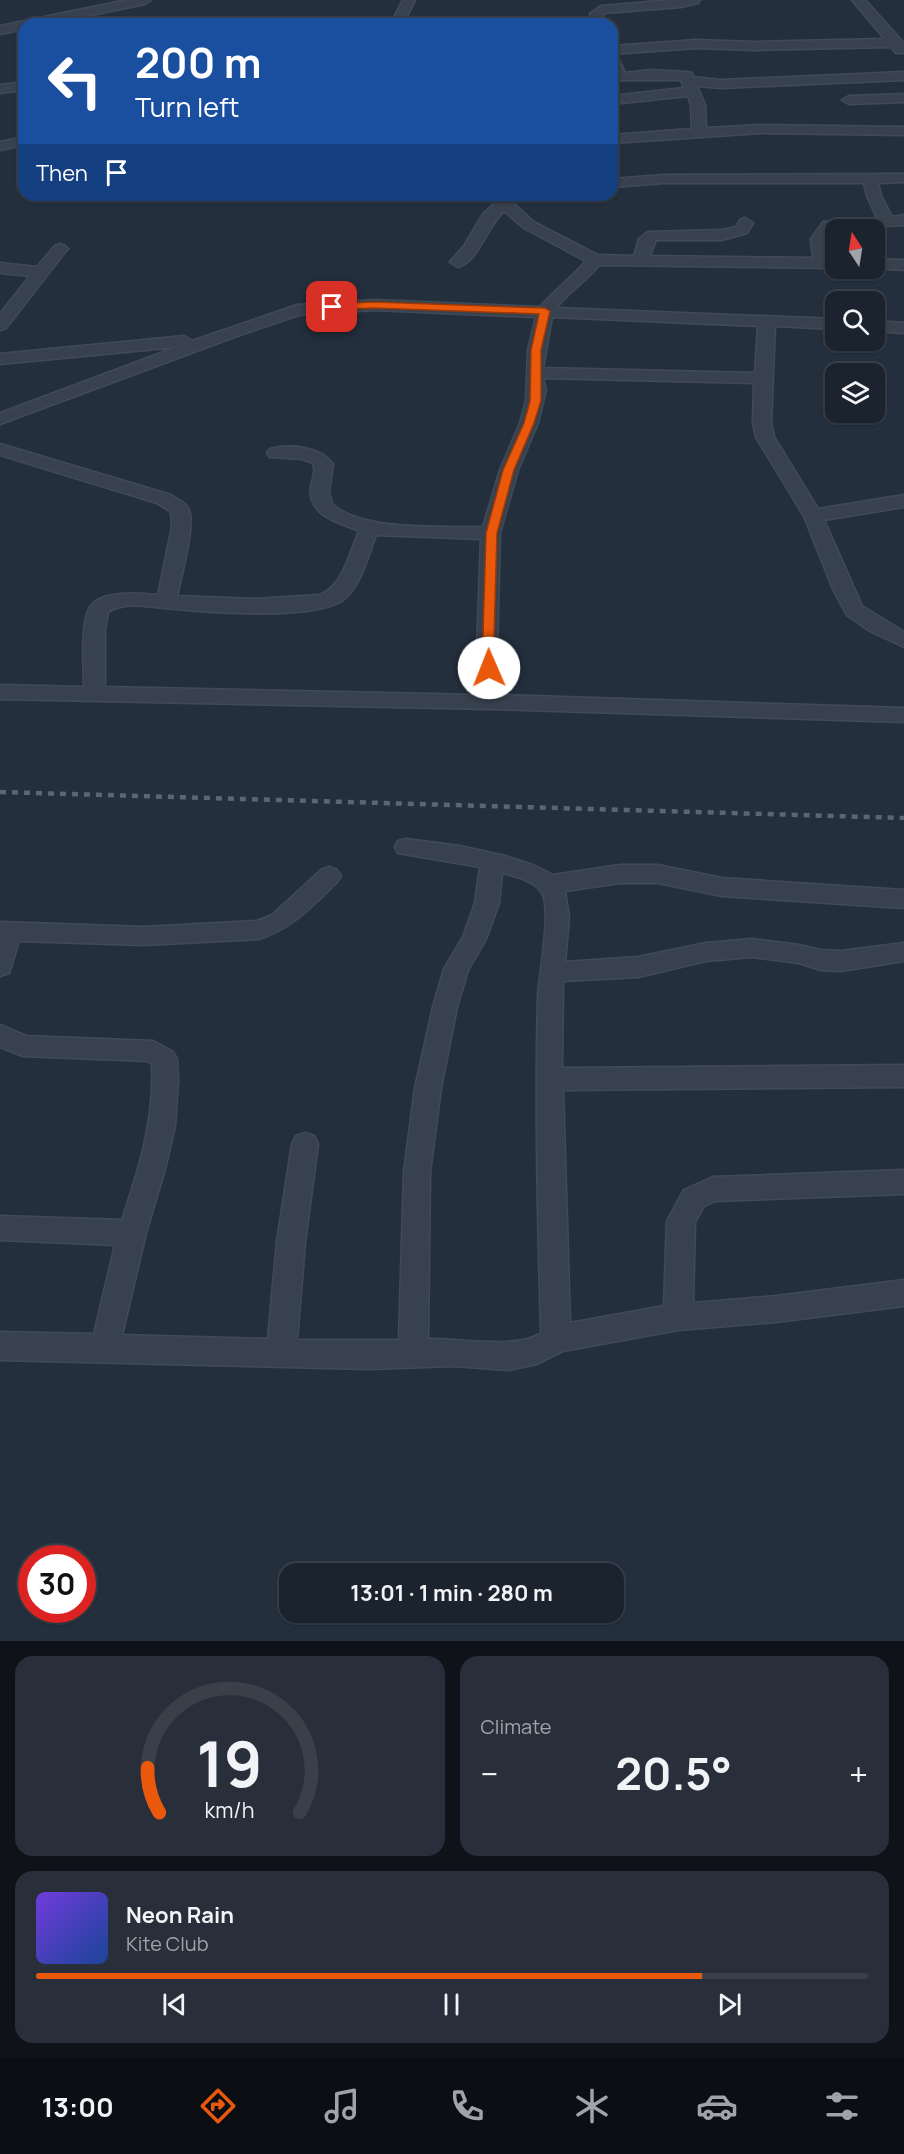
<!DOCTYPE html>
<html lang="en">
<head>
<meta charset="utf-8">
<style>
  body { margin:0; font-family:Manrope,sans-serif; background:#282f3a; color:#f1f3f6; height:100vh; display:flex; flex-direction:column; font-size:22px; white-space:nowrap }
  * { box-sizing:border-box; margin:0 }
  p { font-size:20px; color:#a0a4aa }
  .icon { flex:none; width:33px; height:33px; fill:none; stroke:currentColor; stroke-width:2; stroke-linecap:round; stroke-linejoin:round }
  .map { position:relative; height:1641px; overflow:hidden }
  .sheet { display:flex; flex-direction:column; gap:15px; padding:15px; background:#0f1319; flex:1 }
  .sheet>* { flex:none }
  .hud { position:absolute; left:18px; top:18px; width:600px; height:183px; border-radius:18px; box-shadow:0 2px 4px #0004,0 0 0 2px #39404a; background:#1a4fa0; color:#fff; overflow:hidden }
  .needle { width:39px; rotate:348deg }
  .tools { position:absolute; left:825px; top:219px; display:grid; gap:12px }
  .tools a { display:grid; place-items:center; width:60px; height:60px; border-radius:12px; background:#1b232e; box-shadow:0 2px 4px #0004,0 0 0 2px #39404a; font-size:30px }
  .speed { position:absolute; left:18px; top:1545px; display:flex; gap:12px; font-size:30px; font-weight:700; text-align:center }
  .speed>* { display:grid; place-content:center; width:78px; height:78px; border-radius:50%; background:#1b232e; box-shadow:0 2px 4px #0004,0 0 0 2px #39404a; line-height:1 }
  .speed .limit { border:9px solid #d22; background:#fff; color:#111 }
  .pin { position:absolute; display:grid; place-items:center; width:51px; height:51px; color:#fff; margin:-26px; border-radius:12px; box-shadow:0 3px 9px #0006 }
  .me { position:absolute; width:66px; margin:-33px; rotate:359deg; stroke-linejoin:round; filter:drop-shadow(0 0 4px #0008) }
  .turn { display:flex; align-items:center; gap:21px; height:126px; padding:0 18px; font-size:27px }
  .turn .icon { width:78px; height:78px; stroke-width:2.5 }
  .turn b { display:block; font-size:42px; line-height:51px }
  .then { display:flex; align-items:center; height:57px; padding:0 18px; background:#0003; gap:12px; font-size:22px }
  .big { font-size:45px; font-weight:700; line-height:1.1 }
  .sheet .card { flex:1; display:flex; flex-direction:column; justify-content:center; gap:9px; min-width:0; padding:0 21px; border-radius:18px; background:#282f3a }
  .sheet .dial { align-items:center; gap:0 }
  .dial svg { height:156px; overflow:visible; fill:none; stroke:#39404a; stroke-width:7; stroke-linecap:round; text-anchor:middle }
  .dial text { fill:#f1f3f6; stroke:none }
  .song { display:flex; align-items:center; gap:18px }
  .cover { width:72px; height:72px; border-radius:9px; background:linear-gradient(135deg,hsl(260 70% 55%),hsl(220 70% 35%)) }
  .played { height:6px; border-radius:3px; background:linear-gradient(90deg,#ea580c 80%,#39404a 80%) }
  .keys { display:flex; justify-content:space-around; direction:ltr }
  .heat { display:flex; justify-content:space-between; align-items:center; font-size:33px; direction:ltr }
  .sheet .tiles { flex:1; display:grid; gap:15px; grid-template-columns:1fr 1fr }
  .card:last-child { grid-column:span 2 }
  .trip { position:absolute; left:279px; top:1563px; width:345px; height:60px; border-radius:18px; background:#1b232e; box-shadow:0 2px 4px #0004,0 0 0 2px #39404a; font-weight:700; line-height:60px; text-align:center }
  .tabs { display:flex; height:96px; justify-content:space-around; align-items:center; background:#0b0e12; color:#a0a4aa }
  .tabs .icon { width:42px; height:42px }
  .tabs .active { color:#ea580c }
  .tabs b { font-size:27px; color:#f1f3f6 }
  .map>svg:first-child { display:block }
</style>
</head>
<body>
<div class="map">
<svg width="904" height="1641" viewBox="0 0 904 1641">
  <rect width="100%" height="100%" fill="#242f3e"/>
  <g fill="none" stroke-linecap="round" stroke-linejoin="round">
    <defs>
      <path id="street" d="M127,0H151L145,4L48,24H24V29L0,34V26Z
        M403,0H415L403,24H391Z
        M672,0H700L698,3L681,7L604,13L603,15L605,24H593L590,14L601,6Z
        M852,0H865L901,40L904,45V53H896L891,47L755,50L696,48L612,54V46L696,40L755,42L885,39Z
        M612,54L617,55L625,73L651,70L687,72L692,73L693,77L721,80L904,72V80L721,88L697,86L705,105L706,128L761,125L904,127V135L761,133L612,143V135L692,129L691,105L688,96L612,104V96L684,88L681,80H615L612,74Z
        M24,82V90L0,93V85Z
        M904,94V102L849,104L842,100L849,96Z
        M24,137V145L0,150V142Z
        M904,174V182L878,183L881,196L892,217L904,215V225L832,229C825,238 825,247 828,258H836V268L599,265C586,281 569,292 556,308L836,319V329L775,326L771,423L774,437L818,509L904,495V507L824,520L862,606L904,632V647L870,631L847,615L833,589L804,516L756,437L753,423L754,383L543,378L546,390L538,423L518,470L500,533L497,650L501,695L904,708V722L491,709L0,699V685L84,687C84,667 80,623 90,607C101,590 140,593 158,595L172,527L171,512L157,503L0,455V444L171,495C176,499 187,503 189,510C195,527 181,577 177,596L255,599L320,595C344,584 349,554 359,531C338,522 307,516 311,486C313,478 316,471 313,463L302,459L270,457L267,453L270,449C290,444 320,446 333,464L329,492L332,504C363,532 442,526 483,527L500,470L520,423L526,401L528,350L536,317L374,310L299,315L237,336L0,424V413L177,347L0,364V354L184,336L192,341L297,305L374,300L540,307C554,290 572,278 586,261L524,228L504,211C488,225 478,262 458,267L450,262L464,246L483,214L495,203L488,195H504L534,222L598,255L634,256L639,239L648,232L722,230L736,227L740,220L745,218L753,223L747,233L722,240H656L650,256L813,258L811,239L823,222L877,218L867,196L864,183H664L612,187V179L664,175ZM552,317L758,326L755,373L543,368ZM376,535L481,539L477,650L480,695L105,687V630L108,612C126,601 147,607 166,608C204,612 313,621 343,600C361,587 368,555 376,535Z
        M60,244L65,246L68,249L65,252L6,328L0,330V314L30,276L0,273V263L37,267L55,246Z
        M874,259L904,260V270L873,268Z
        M874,321L904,323V333L874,331Z
        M406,839L460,846L505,856L533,865L553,875L620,865H658L722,878L904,890V908L722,896L658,883H620L565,891L569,917L565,962L638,957L706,943L752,939L799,945L820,950L841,951L904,943V961L841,971L820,970L799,963L752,957L706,961L638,977L563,981L562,1068L904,1065V1087L563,1090L570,1323L664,1306L667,1221L684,1190L713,1177L904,1170V1194L715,1201L704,1206L695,1222L693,1303L776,1296L904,1280V1306L776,1322L678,1330L563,1351L537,1364L508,1370L454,1366L369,1369L0,1360V1332L94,1334L115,1245L0,1240V1216L122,1220C139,1169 155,1119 152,1064L148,1061L23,1056L0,1047V1025L26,1036L153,1041L173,1052L177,1059L178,1081L175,1126L165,1169L146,1233L122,1335L268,1339L277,1242L292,1144L296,1136L305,1133L314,1136L318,1144L305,1242L297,1340H399L404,1172L415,1088L433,1007L444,969L463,937L475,903L480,867L398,853L395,847L398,841ZM502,873C514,876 536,881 542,893C552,910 539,974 538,997C535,1108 538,1221 541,1333C516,1350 459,1338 428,1339L430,1172L441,1088L457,1007L468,970L486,939L499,903Z
        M329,867L337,870L341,876L337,882C312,906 293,928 259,939L143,945L19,941L9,973L0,976V922L143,927L257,921L272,915L321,870Z"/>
    </defs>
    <use href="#street" stroke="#414a57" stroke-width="3"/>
    <use href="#street" fill="#38414e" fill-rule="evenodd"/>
    <path stroke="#5a6575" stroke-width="4.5" stroke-dasharray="6 6" stroke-linecap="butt" d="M0,792L904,818"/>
  </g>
  <path fill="#ea580c" stroke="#983908" stroke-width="1.5" d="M374,302L545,308L550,311L541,350V401L534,423L514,470L497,533L493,671L489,672L482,668L486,533L503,470L524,423L530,401L531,350L539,314L374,308L332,310L327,307L332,304Z"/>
</svg>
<div class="tools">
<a><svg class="needle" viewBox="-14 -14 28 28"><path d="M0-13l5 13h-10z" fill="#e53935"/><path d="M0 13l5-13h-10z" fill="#a0a4aa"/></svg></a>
<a><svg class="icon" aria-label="search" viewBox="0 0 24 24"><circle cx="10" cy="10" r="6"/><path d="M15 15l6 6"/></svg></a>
<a><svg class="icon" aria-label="layers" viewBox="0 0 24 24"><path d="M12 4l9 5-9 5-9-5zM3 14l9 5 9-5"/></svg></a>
</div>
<div class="speed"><div class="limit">30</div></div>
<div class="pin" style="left:332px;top:307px;background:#d93025"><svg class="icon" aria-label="arrive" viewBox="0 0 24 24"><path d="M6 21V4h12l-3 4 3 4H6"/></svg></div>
<svg class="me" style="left:489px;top:668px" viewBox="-20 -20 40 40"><circle r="19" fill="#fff"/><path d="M0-13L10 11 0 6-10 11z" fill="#ea580c"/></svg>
<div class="trip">13:01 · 1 min · 280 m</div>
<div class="hud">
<div class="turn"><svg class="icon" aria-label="left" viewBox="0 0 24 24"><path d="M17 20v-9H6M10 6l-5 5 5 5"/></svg><div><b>200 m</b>Turn left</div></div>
<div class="then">Then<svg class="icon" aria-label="arrive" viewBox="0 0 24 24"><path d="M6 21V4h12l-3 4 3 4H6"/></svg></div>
</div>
</div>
<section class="sheet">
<div class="tiles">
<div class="card dial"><svg viewBox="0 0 100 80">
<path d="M14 69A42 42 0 1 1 86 69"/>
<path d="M14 69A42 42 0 0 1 8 46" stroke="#ea580c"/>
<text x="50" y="56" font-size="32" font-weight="700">19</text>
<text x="50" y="72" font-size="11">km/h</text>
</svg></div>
<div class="card"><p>Climate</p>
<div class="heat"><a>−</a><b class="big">20.5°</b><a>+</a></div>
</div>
<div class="card">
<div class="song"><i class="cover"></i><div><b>Neon Rain</b><p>Kite Club</p></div></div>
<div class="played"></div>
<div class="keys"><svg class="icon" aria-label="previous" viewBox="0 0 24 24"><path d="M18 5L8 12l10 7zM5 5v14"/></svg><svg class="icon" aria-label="pause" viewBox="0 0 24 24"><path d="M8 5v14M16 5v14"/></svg><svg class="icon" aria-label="next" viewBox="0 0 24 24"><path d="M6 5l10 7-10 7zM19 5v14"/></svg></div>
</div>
</div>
</section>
<nav class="tabs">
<b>13:00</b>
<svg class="icon active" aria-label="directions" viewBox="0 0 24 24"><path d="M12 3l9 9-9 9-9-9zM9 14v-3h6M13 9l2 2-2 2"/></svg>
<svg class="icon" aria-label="music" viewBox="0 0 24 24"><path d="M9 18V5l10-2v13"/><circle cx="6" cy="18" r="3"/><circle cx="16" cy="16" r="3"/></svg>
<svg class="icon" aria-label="phone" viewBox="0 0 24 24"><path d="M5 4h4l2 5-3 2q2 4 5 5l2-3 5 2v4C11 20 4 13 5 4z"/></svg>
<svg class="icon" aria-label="climate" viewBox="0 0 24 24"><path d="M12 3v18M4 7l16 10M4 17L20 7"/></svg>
<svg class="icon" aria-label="car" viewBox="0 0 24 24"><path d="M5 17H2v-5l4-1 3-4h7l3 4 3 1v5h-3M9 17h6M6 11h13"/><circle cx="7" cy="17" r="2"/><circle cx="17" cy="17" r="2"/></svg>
<svg class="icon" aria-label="filters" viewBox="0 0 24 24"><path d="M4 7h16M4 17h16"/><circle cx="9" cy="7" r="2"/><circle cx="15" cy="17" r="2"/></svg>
</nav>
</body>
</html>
